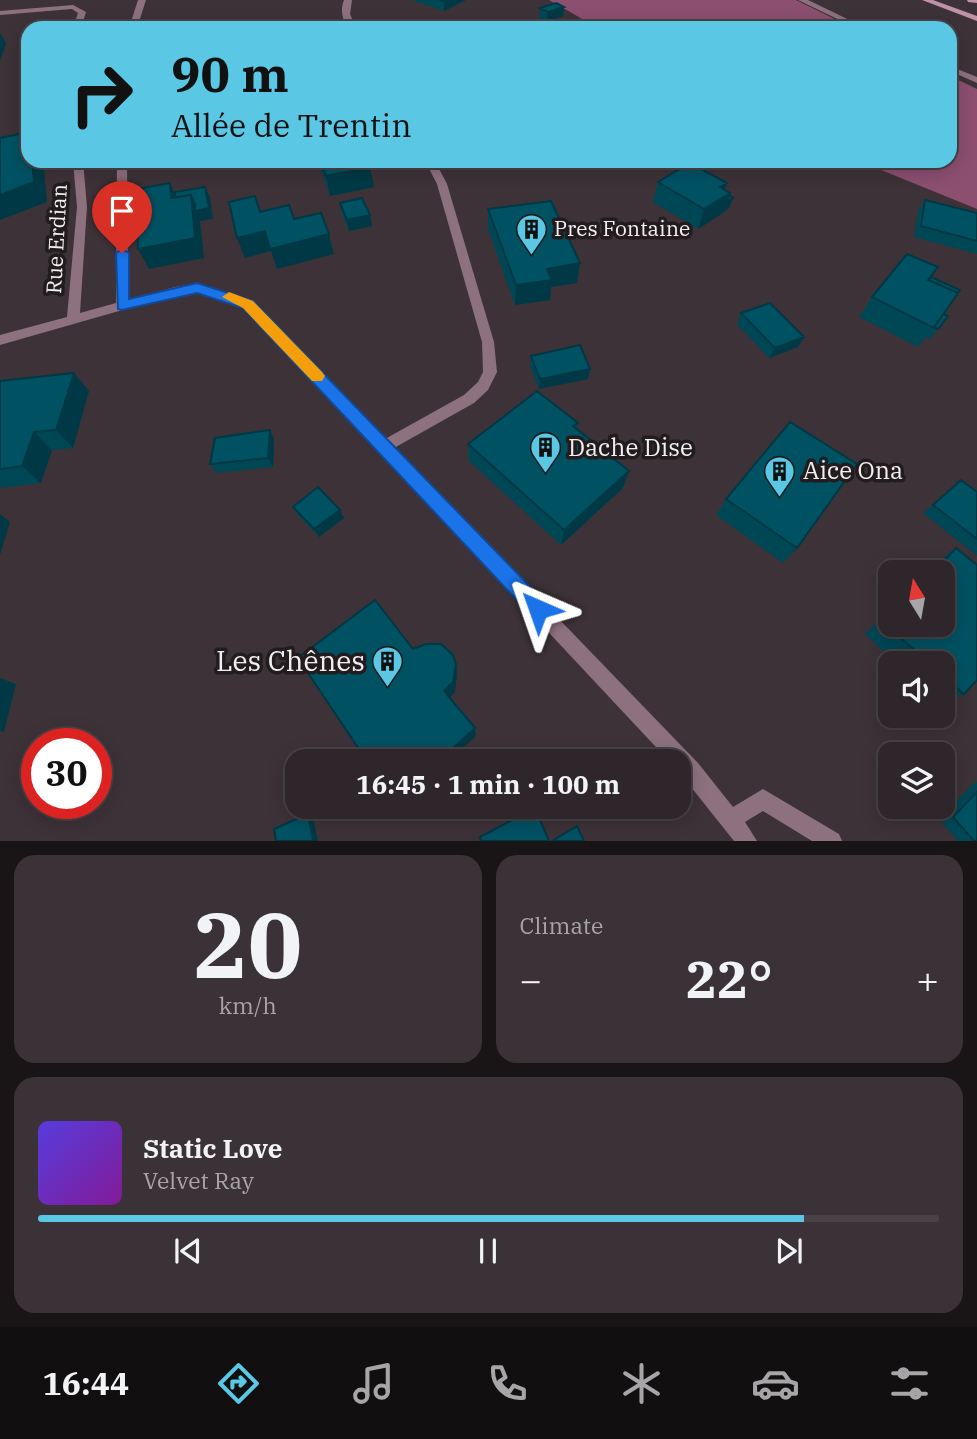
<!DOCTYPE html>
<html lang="en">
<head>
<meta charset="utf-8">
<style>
  body { margin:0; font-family:"IBM Plex Serif",serif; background:#3a3236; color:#f1f3f6; height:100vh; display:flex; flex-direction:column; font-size:26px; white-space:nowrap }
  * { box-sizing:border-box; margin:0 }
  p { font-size:23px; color:#a7a5a8 }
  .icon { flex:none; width:38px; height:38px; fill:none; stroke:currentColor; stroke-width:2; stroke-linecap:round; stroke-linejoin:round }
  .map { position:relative; height:841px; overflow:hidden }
  .panel { display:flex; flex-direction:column; gap:14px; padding:14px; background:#191517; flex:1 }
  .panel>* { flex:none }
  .hud { position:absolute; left:21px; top:21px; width:936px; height:147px; border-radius:21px; box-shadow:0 4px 18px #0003,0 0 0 2px #494347; background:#5ac8e5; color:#111; overflow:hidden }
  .needle { width:46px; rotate:349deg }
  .tools { position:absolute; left:878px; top:560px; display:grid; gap:14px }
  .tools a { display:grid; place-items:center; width:77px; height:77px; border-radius:14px; background:#2e262a; box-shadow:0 4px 18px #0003,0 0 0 2px #494347; font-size:35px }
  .speed { position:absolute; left:21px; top:728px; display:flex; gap:14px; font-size:35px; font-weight:700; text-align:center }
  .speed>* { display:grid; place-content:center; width:91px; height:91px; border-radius:50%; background:#2e262a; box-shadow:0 4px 18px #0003,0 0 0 2px #494347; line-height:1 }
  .speed .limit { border:10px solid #d22; background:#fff; color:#111 }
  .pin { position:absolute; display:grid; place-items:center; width:60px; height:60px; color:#fff; margin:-72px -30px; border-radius:50% 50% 50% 0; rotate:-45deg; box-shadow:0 0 7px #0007 }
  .pin .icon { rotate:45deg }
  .me { position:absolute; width:77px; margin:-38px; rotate:317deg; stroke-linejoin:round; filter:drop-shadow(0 0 5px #0008) }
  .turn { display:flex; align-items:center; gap:24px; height:147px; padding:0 35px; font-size:32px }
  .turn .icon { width:91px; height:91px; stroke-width:2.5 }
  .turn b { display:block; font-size:49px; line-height:60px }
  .big { font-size:52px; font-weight:800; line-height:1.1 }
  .panel .widget { flex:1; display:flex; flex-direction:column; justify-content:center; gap:10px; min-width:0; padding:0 24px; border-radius:21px; background:#3a3236 }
  .panel .dial { align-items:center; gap:0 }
  .dial b { font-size:91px; line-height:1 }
  .song { display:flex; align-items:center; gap:21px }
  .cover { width:84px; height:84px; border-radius:10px; background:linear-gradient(135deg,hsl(250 70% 55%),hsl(290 70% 35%)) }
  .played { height:7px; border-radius:4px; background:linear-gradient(90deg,#5ac8e5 85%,#494347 85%) }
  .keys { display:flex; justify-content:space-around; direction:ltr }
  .heat { display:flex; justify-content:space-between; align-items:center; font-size:38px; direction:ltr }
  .panel .tiles { flex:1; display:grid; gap:14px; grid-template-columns:1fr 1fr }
  .widget:last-child { grid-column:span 2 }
  .trip { position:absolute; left:285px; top:749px; width:406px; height:70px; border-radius:21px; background:#2e262a; box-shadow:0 4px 18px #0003,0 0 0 2px #494347; font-weight:800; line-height:70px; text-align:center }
  .tabs { display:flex; height:112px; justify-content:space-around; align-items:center; background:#120f11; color:#a7a5a8 }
  .tabs .icon { width:49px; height:49px }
  .tabs .on { color:#5ac8e5 }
  .tabs b { font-size:32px; color:#f1f3f6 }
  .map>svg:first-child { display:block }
</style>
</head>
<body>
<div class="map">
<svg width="977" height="841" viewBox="0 0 977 841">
  <rect width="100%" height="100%" fill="#3d3238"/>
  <path fill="#8c4f70" d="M549,0H796L853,28H598Z
    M950,76L977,89V209L859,161H950Z"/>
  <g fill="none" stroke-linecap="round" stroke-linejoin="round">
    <path fill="#8e717f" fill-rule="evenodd" d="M798,0H808L866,28H856Z
      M950,66L977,77V83L950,71Z"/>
    <path fill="#8e717f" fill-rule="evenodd" d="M138,0H146L137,28H129Z
      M344,0H352L350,14L356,28H348C342,19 340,10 344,0Z
      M73,5L86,12L81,28H73L78,13L72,9L0,15V11Z
      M73,161H83L87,207L80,313L116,303L117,161H127L128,300L175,287L197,284L252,301L385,439L464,395L478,382L483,372L482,342L437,184L425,161H435L447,184L494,342L497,372L488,390L474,403L394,448L698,763L733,807L763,789L839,834L842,841H812L763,811L745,822L757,841H734L679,772V761H669L244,307L197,292L175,295L0,345V335L67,317L77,207Z"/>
    <path fill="#bf92a8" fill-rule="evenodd" d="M922,0H933L977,16V21Z
      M967,0H977V3L968,2Z"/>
  </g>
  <path fill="#004755" d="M412,0H466L444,11Z
    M564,7L563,16L547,22L539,18L540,8Z
    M318,161H368L374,187L330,196Z
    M658,182L724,190L730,193L729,195L733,198L729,208L698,229L653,202Z
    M925,200L977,213V254L914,237L918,211Z
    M340,203L370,215L372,226L349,231L342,214Z
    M488,209L577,283L551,287L550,300L515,305L488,229Z
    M931,277L943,314L938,329L930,339L926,337L918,347L859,317L872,297Z
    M741,313L798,347L769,358L737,324Z
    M531,356L590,369L588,379L539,389L530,366Z
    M74,373L89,391L73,448L52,450L41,483L0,488V381Z
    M578,423L576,429L629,471L623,488L561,545L469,461L468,444Z
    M270,430L274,439L273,467L216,473L210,464Z
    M961,480L977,492V556L923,513Z
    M726,499L797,548L783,563L716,515Z
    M293,507L344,518L319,537L298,515Z
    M956,548L964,694L943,703V663H896L865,634L891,608V625L943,572H927L936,563Z
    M975,782H977V841H958L939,819Z"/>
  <path fill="#003945" d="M438,0H466L444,11V2Z
    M564,7L563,16L547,22L548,12Z
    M0,33L6,43L0,61Z
    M32,161H40L44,170L47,202L0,220V195Z
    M167,161H183L168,164Z
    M370,167L374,187L330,196L326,176Z
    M170,183L179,203L191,195L205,187L210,197L213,219L200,221L204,258L149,269L138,249L171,198Z
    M727,183L721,198L730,193L723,213L698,229L704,209L720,187Z
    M733,198L729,208L723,213L726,202Z
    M370,215L372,226L349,231L347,220Z
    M265,231L329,234L334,254L277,269L271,251L245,258L237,238Z
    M580,263L577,283L551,287L550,300L515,305L516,285L547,269Z
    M804,337L798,347L769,358L775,348Z
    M590,369L588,379L539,389L540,379Z
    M74,373L89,391L73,448L56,430Z
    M270,430L274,439L273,467L268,458Z
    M34,432L52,450L41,483L22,466Z
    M629,471L623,488L561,545L564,530Z
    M340,510L344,518L319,537L314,529Z
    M0,514L10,522L0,555Z
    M456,664L457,675L455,692L446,701L444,691Z
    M0,678L16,684L4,732L0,731Z
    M475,728L476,736L448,761H439Z
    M308,814L313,816L318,841H313Z"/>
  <path fill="#005263" stroke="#003945" stroke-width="2" d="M556,3L564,7L548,12L540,8Z
    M190,22L192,28L217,23L219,28H172L171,25Z
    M24,133L28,142V161H32L34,182L0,195V138Z
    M320,161H368L370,167L326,176Z
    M690,163L727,183L720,187L730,193L704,209L658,182Z
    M170,183L171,198L191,195L195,238L138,249L137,209L143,208V188Z
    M205,187L209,208L195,211V204L191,195L175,197V192Z
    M729,195L733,198L726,202Z
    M255,196L260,212L289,205L294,219L321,213L329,234L270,249L265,231L237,238L229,202Z
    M362,198L370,215L347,220L340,203Z
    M925,200L977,213V241L921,226Z
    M551,201L580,263L547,269L552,280L516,285L488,209Z
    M907,254L938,267L928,280L958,293L934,328L872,297Z
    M931,277L960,290L958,293L929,280Z
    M770,303L804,337L775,348L741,313Z
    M943,314L948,316L938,329L934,327Z
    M580,345L590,369L540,379L531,356Z
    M74,373L56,430L34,432L22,466L0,469V381Z
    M537,391L578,423L573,426L629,471L564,530L468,444Z
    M790,422L857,464L797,548L726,499Z
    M270,430L268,458L210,464L215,438Z
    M961,480L977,492V539L933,505Z
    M318,487L340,510L314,529L293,507Z
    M956,548L977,565V680L964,694L943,676V663H929L883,622L891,614V625H943V572H933Z
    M375,600L413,649L426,644H441L453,655L456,664L453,682L444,691L475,728L439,761H367L298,658Z
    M977,792V841H974L953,817Z
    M535,808L549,841H481L480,837Z
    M308,814L313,841H276L274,829Z
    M577,826L584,841H552Z"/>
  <path fill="#1a73e8" stroke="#114b97" stroke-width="2" d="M122,249L129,253V299L197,283L253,301L545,602L547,609L545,615L538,618L531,615L243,308L197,293L122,310L118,309L116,253Z"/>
  <path fill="#f59e0b" d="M229,292L253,301L322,372L325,376L322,381H312L243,308L222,297Z"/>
  <defs>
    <symbol id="building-pin" viewBox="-11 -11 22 30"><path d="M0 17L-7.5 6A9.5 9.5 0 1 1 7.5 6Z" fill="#5ac8e5" stroke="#211c1e"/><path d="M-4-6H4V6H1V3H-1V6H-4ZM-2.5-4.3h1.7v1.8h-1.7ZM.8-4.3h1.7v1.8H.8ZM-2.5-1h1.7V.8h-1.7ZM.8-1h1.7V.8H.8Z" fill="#111"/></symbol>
  </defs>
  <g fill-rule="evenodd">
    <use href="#building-pin" x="514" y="212" width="35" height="47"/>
    <use href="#building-pin" x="528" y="430" width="35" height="47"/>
    <use href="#building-pin" x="762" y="454" width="35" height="47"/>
    <use href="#building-pin" x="370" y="644" width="35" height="47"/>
  </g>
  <g text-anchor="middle" stroke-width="7" stroke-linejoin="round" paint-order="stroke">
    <g font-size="21" fill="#f5eef1" stroke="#211c1e" text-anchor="start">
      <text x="554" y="236">Pres Fontaine</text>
    </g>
    <g font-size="21" fill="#f5eef1" stroke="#211c1e">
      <text transform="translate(57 239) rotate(-87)" y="7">Rue Erdian</text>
    </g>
    <g font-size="24" fill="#f5eef1" stroke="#211c1e" text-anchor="start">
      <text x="568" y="456">Dache Dise</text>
      <text x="803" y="479">Aice Ona</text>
    </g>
    <g font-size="28" fill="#f5eef1" stroke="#211c1e" text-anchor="end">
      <text x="365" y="671">Les Chênes</text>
    </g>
  </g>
</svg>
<div class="tools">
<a><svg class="needle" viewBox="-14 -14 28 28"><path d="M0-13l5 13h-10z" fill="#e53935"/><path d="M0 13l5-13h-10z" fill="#a7a5a8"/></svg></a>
<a><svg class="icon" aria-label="sound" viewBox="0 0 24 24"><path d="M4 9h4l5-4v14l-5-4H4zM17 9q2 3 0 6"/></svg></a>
<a><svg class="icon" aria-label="layers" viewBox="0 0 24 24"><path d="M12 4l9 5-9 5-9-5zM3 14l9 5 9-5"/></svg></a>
</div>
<div class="speed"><div class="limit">30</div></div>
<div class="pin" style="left:122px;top:253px;background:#d93025"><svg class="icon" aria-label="arrive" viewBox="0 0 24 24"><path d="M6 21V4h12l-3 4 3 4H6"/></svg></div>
<svg class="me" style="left:538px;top:609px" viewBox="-20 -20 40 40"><path d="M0-17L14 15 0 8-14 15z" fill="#1a73e8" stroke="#fff" stroke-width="4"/></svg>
<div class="trip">16:45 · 1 min · 100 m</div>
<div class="hud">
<div class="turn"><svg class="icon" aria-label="right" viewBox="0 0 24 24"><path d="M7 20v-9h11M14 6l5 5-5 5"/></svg><div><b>90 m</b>Allée de Trentin</div></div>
</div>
</div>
<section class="panel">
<div class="tiles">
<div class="widget dial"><b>20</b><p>km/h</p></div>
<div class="widget"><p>Climate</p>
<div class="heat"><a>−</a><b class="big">22°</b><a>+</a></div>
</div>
<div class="widget">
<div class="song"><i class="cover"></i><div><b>Static Love</b><p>Velvet Ray</p></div></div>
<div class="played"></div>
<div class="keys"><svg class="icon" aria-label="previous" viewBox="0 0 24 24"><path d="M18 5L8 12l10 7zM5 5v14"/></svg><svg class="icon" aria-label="pause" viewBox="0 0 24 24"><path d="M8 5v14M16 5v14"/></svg><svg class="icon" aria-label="next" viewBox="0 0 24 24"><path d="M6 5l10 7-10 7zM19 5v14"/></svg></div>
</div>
</div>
</section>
<nav class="tabs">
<b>16:44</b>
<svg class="icon on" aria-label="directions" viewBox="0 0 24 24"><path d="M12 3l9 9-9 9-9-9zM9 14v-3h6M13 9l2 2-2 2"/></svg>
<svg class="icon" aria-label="music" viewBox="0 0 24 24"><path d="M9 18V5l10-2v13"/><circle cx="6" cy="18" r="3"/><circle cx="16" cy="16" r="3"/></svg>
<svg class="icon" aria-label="phone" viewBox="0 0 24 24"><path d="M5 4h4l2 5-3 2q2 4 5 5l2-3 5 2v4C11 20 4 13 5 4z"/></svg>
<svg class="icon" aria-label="climate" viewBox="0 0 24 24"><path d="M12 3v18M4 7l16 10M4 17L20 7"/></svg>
<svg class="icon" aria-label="car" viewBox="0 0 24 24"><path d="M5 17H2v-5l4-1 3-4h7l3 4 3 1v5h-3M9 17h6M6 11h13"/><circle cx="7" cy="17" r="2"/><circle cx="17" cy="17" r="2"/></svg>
<svg class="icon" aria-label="filters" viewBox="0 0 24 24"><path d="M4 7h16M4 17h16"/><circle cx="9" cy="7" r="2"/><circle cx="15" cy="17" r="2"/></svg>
</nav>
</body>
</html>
